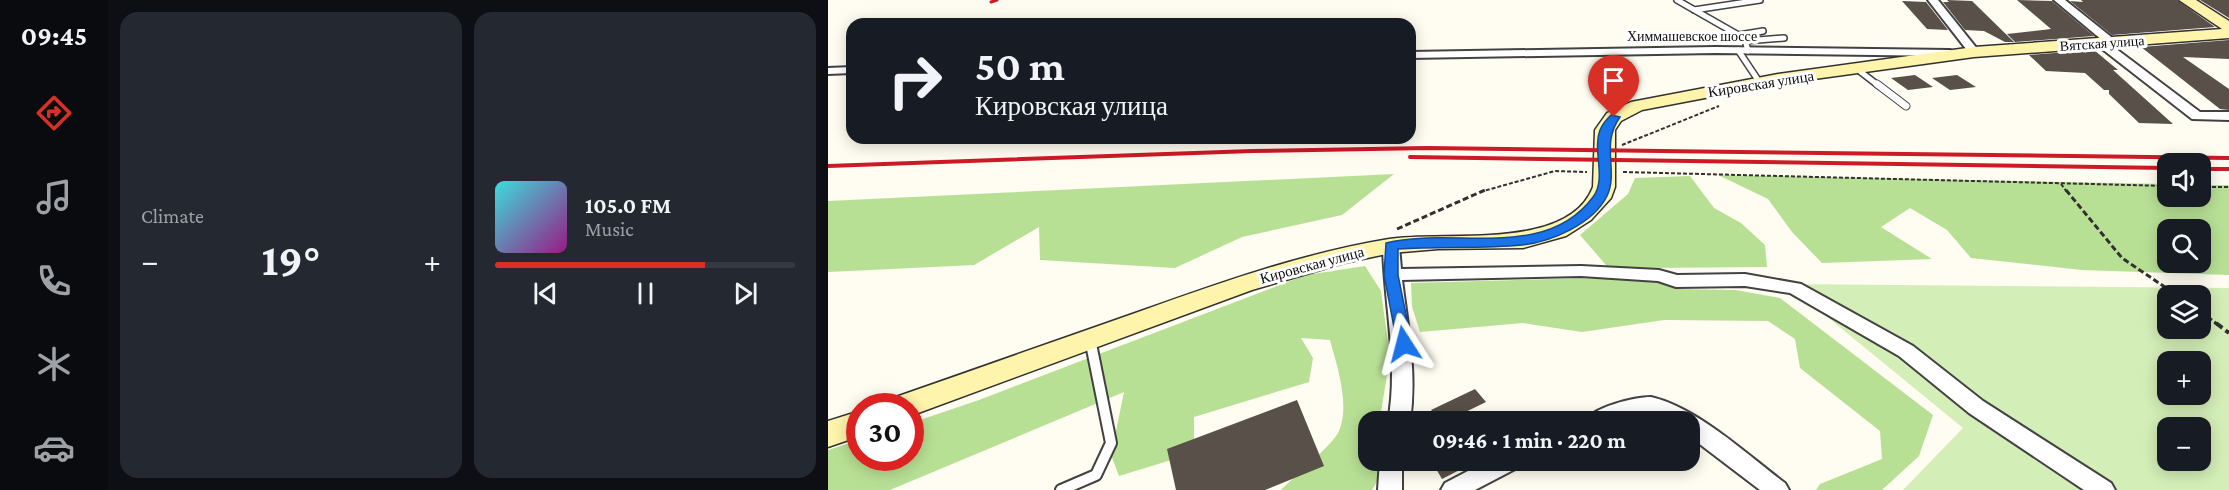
<!DOCTYPE html>
<html lang="en">
<head>
<meta charset="utf-8">
<style>
  body { margin:0; font-family:"Crimson Pro",serif; background:#242831; color:#f1f3f6; height:100vh; display:flex; flex-direction:column; font-size:22px; white-space:nowrap }
  * { box-sizing:border-box; margin:0 }
  p { font-size:20px; color:#9ea1a6 }
  .icon { flex:none; width:33px; height:33px; fill:none; stroke:currentColor; stroke-width:2; stroke-linecap:round; stroke-linejoin:round }
  .map { position:relative; flex:1; overflow:hidden }
  .side { display:flex; flex-direction:column; gap:12px; padding:12px; background:#0d0f14; width:720px }
  .side>* { flex:none }
  .top-card { position:absolute; left:18px; top:18px; width:570px; height:126px; border-radius:18px; box-shadow:0 3px 15px #0003; background:#171b24; color:#f1f3f6; overflow:hidden }
  .tools { position:absolute; left:1329px; top:153px; display:grid; gap:12px }
  .tools a { display:grid; place-items:center; width:54px; height:54px; border-radius:12px; background:#171b24; box-shadow:0 3px 15px #0003; font-size:30px }
  .speed { position:absolute; left:18px; top:393px; display:flex; gap:12px; font-size:30px; font-weight:700; text-align:center }
  .speed>* { display:grid; place-content:center; width:78px; height:78px; border-radius:50%; background:#171b24; box-shadow:0 3px 15px #0003; line-height:1 }
  .speed .limit { border:9px solid #d22; background:#fff; color:#111 }
  .pin { position:absolute; display:grid; place-items:center; width:51px; height:51px; color:#fff; margin:-62px -26px; border-radius:50% 50% 50% 0; rotate:-45deg; box-shadow:0 0 6px #0007 }
  .pin .icon { rotate:45deg }
  .me { position:absolute; width:66px; margin:-33px; rotate:351deg; stroke-linejoin:round; filter:drop-shadow(0 0 4px #0008) }
  .turn { display:flex; align-items:center; gap:21px; height:126px; padding:0 30px; font-size:27px }
  .turn .icon { width:78px; height:78px; stroke-width:2.5 }
  .turn b { display:block; font-size:42px; line-height:51px }
  .big { font-size:45px; font-weight:700; line-height:1.1 }
  .side .card { flex:1; display:flex; flex-direction:column; justify-content:center; gap:9px; min-width:0; padding:0 21px; border-radius:18px; background:#242831 }
  .song { display:flex; align-items:center; gap:18px }
  .cover { width:72px; height:72px; border-radius:9px; background:linear-gradient(135deg,hsl(180 70% 55%),hsl(310 70% 35%)) }
  .played { height:6px; border-radius:3px; background:linear-gradient(90deg,#d93025 70%,#363941 70%) }
  .keys { display:flex; justify-content:space-around; direction:ltr }
  .heat { display:flex; justify-content:space-between; align-items:center; font-size:33px; direction:ltr }
  .side .tiles { flex:1; display:grid; gap:12px; grid-template-columns:repeat(2,1fr) }
  .trip { position:absolute; left:530px; top:411px; width:342px; height:60px; border-radius:18px; background:#171b24; box-shadow:0 3px 15px #0003; font-weight:700; line-height:60px; text-align:center }
  main { display:flex; flex:1; min-height:0 }
  .menu { display:flex; flex-direction:column; width:108px; justify-content:space-around; align-items:center; background:#090b0e; color:#9ea1a6 }
  .menu .icon { width:42px; height:42px }
  .menu .active { color:#d93025 }
  .menu b { font-size:27px; color:#f1f3f6 }
  .map>svg:first-child { display:block }
</style>
</head>
<body>
<main>
<nav class="menu">
<b>09:45</b>
<svg class="icon active" aria-label="directions" viewBox="0 0 24 24"><path d="M12 3l9 9-9 9-9-9zM9 14v-3h6M13 9l2 2-2 2"/></svg>
<svg class="icon" aria-label="music" viewBox="0 0 24 24"><path d="M9 18V5l10-2v13"/><circle cx="6" cy="18" r="3"/><circle cx="16" cy="16" r="3"/></svg>
<svg class="icon" aria-label="phone" viewBox="0 0 24 24"><path d="M5 4h4l2 5-3 2q2 4 5 5l2-3 5 2v4C11 20 4 13 5 4z"/></svg>
<svg class="icon" aria-label="climate" viewBox="0 0 24 24"><path d="M12 3v18M4 7l16 10M4 17L20 7"/></svg>
<svg class="icon" aria-label="car" viewBox="0 0 24 24"><path d="M5 17H2v-5l4-1 3-4h7l3 4 3 1v5h-3M9 17h6M6 11h13"/><circle cx="7" cy="17" r="2"/><circle cx="17" cy="17" r="2"/></svg>
</nav>
<section class="side">
<div class="tiles">
<div class="card"><p>Climate</p>
<div class="heat"><a>−</a><b class="big">19°</b><a>+</a></div>
</div>
<div class="card">
<div class="song"><i class="cover"></i><div><b>105.0 FM</b><p>Music</p></div></div>
<div class="played"></div>
<div class="keys"><svg class="icon" aria-label="previous" viewBox="0 0 24 24"><path d="M18 5L8 12l10 7zM5 5v14"/></svg><svg class="icon" aria-label="pause" viewBox="0 0 24 24"><path d="M8 5v14M16 5v14"/></svg><svg class="icon" aria-label="next" viewBox="0 0 24 24"><path d="M6 5l10 7-10 7zM19 5v14"/></svg></div>
</div>
</div>
</section>
<div class="map">
<svg width="1401" height="490" viewBox="0 0 1401 490">
  <rect width="100%" height="100%" fill="#fffcf1"/>
  <path fill="#d4eeb7" fill-rule="evenodd" d="M959,284L1401,288V490H1075L1135,428ZM1340,296H1372V328H1340ZM1340,362H1372V394H1340ZM1340,428H1372V460H1340Z"/>
  <path fill="#b8e095" fill-rule="evenodd" d="M566,174L514,215L414,237L347,268L212,260L211,227L146,265L0,272V201Z
    M890,175L1339,184L1340,196H1372L1373,185H1401V275L1254,270L1143,258L1119,230L1082,208L1053,227L1104,259L994,263L964,232L940,199ZM1340,230H1372V262H1340Z
    M862,176L886,208L913,223L937,245L939,267L819,268L784,272L752,235L800,194L807,178Z
    M537,266L553,291L562,357L553,412L556,421L540,422V460L561,461L544,490H453C467,476 501,448 510,433C523,407 509,366 502,340L473,338L485,358L481,382L366,417V453L291,476L283,455L296,392L62,490H0V450L31,440L32,458H82L83,423L151,400L478,275Z
    M755,278L827,281L850,289L908,290L952,298L1105,415L1091,456L1054,490H988L992,484L1054,459L1052,431L972,368L967,339L940,321L836,320L754,332L695,323L592,332L584,307L583,283Z"/>
  <path fill="#59504a" d="M1119,0L1144,1L1186,42H1177L1156,31L1137,30L1115,2H1121Z
    M1189,0L1224,1L1266,36L1187,42L1179,34L1223,29Z
    M1253,0H1349L1387,27L1284,35L1242,1L1255,2Z
    M1372,0H1401V18Z
    M1074,1L1098,2L1120,30L1099,29Z
    M1401,40V59L1355,57L1401,89V110L1392,109L1313,47Z
    M1266,50L1290,70H1285L1345,124L1311,123L1281,94V90H1276L1257,73L1218,71L1201,55Z
    M1087,75L1105,87L1080,90L1063,78Z
    M1129,75L1148,87L1122,90L1104,78Z
    M647,389L658,402L617,422H612L603,410Z
    M469,400L496,466L437,490H348L339,449Z
    M603,460H651L614,479Z"/>
  <g fill="none" stroke-linecap="round" stroke-linejoin="round">
    <defs>
      <path id="lane-far2" d="M849,0L912,36L917,40L920,51
        M866,10L932,0
        M911,35L935,31
        M917,41L956,38
        M910,50L932,83
        M1029,69L1051,86"/>
      <path id="lane-far1" d="M1049,84L1078,106"/>
      <path id="lane" d="M233,490L268,475L283,443L262,339"/>
      <path id="street" d="M1100,0H1110L1150,50V54H1142Z
        M1226,0H1237L1287,40V44L1283,45L1372,112H1401V120L1364,119L1269,45V41L1274,40Z
        M887,47L1122,50L1128,53L1122,56L887,53L582,58V52Z
        M24,67V73L0,74V68Z
        M563,241L571,246L573,269L753,266L831,270L849,275L917,274L973,284L1085,346L1155,401L1283,483L1287,490H1256L1141,413L1071,356L962,293L917,286L848,287L830,281L753,276L574,280C580,328 589,373 582,422H560C571,362 556,304 555,246Z
        M823,397C870,408 918,454 957,483L961,490H932L861,436V422H841L823,414L804,415L789,422H757C764,407 807,397 823,397Z
        M552,460H574V490H550Z
        M661,460H694L691,467L647,490H613L617,483Z"/>
      <path id="secondary" d="M1351,0H1368L1401,21V38L1146,57L950,84L814,110L793,121L787,130V187L783,198L763,220L738,236L695,248L610,249L563,253L516,263L424,290L82,416V406H61L65,398C148,369 230,340 313,311C394,282 476,253 561,239C617,230 740,252 765,187L767,130L779,113L803,102L950,74L1146,47L1394,29Z
        M32,411V436L0,447V421Z"/>
    </defs>
    <use href="#lane-far2" stroke="#424242" stroke-width="8"/>
    <use href="#lane-far1" stroke="#424242" stroke-width="9"/>
    <use href="#lane" stroke="#424242" stroke-width="14"/>
    <use href="#street" stroke="#424242" stroke-width="4"/>
    <use href="#secondary" stroke="#313131" stroke-width="3"/>
    <path stroke="#313131" stroke-width="2" stroke-dasharray="4 2" stroke-linecap="butt" d="M794,145L891,106
      M795,172L1340,186
      M1233,184L1239,192
      M1372,187H1401
      M652,192L727,171L759,172"/>
    <path stroke="#313131" stroke-width="3" stroke-dasharray="6 3" stroke-linecap="butt" d="M1238,190L1294,258L1350,296
      M569,229L657,190
      M1372,311L1390,325"/>
    <path stroke="#313131" stroke-width="4" stroke-dasharray="8 4" stroke-linecap="butt" d="M1388,323L1401,333"/>
    <use href="#lane-far2" stroke="#fff" stroke-width="5"/>
    <use href="#lane-far1" stroke="#fff" stroke-width="7"/>
    <use href="#lane" stroke="#fff" stroke-width="10"/>
    <use href="#street" fill="#fff" fill-rule="evenodd"/>
    <use href="#secondary" fill="#fff4ac" fill-rule="evenodd"/>
    <path stroke="#cc1a26" stroke-width="3" d="M163,2L169,0"/>
    <path stroke="#cc1a26" stroke-width="4" d="M582,157L1340,168
      M0,166L424,151L599,148L1401,158
      M1372,169H1401"/>
  </g>
  <path fill="#1a73e8" stroke="#114b97" stroke-width="1.5" d="M783,115L792,117C772,145 791,170 779,196C765,224 723,242 694,245C653,249 611,246 570,249V275L584,344L576,350L570,348L556,275L558,243C625,226 717,262 765,197C779,179 764,150 772,130C774,125 779,119 783,115Z"/>
  <g text-anchor="middle" stroke-width="6" stroke-linejoin="round" paint-order="stroke">
    <g font-size="14" fill="#0f0f0f" stroke="#fff">
      <text x="864" y="41">Химмашевское шоссе</text>
      <text transform="translate(1274 43) rotate(-4)" y="5">Вятская улица</text>
    </g>
    <g font-size="15" fill="#0f0f0f" stroke="#fff">
      <text transform="translate(933 84) rotate(-9)" y="5">Кировская улица</text>
      <text transform="translate(484 265) rotate(-15)" y="5">Кировская улица</text>
    </g>
  </g>
</svg>
<div class="tools">
<a><svg class="icon" aria-label="sound" viewBox="0 0 24 24"><path d="M4 9h4l5-4v14l-5-4H4zM17 9q2 3 0 6"/></svg></a>
<a><svg class="icon" aria-label="search" viewBox="0 0 24 24"><circle cx="10" cy="10" r="6"/><path d="M15 15l6 6"/></svg></a>
<a><svg class="icon" aria-label="layers" viewBox="0 0 24 24"><path d="M12 4l9 5-9 5-9-5zM3 14l9 5 9-5"/></svg></a>
<a>+</a>
<a>−</a>
</div>
<div class="speed"><div class="limit">30</div></div>
<div class="pin" style="left:786px;top:117px;background:#d93025"><svg class="icon" aria-label="arrive" viewBox="0 0 24 24"><path d="M6 21V4h12l-3 4 3 4H6"/></svg></div>
<svg class="me" style="left:576px;top:344px" viewBox="-20 -20 40 40"><path d="M0-17L14 15 0 8-14 15z" fill="#1a73e8" stroke="#fff" stroke-width="4"/></svg>
<div class="trip">09:46 · 1 min · 220 m</div>
<div class="top-card">
<div class="turn"><svg class="icon" aria-label="right" viewBox="0 0 24 24"><path d="M7 20v-9h11M14 6l5 5-5 5"/></svg><div><b>50 m</b>Кировская улица</div></div>
</div>
</div>
</main>
</body>
</html>
